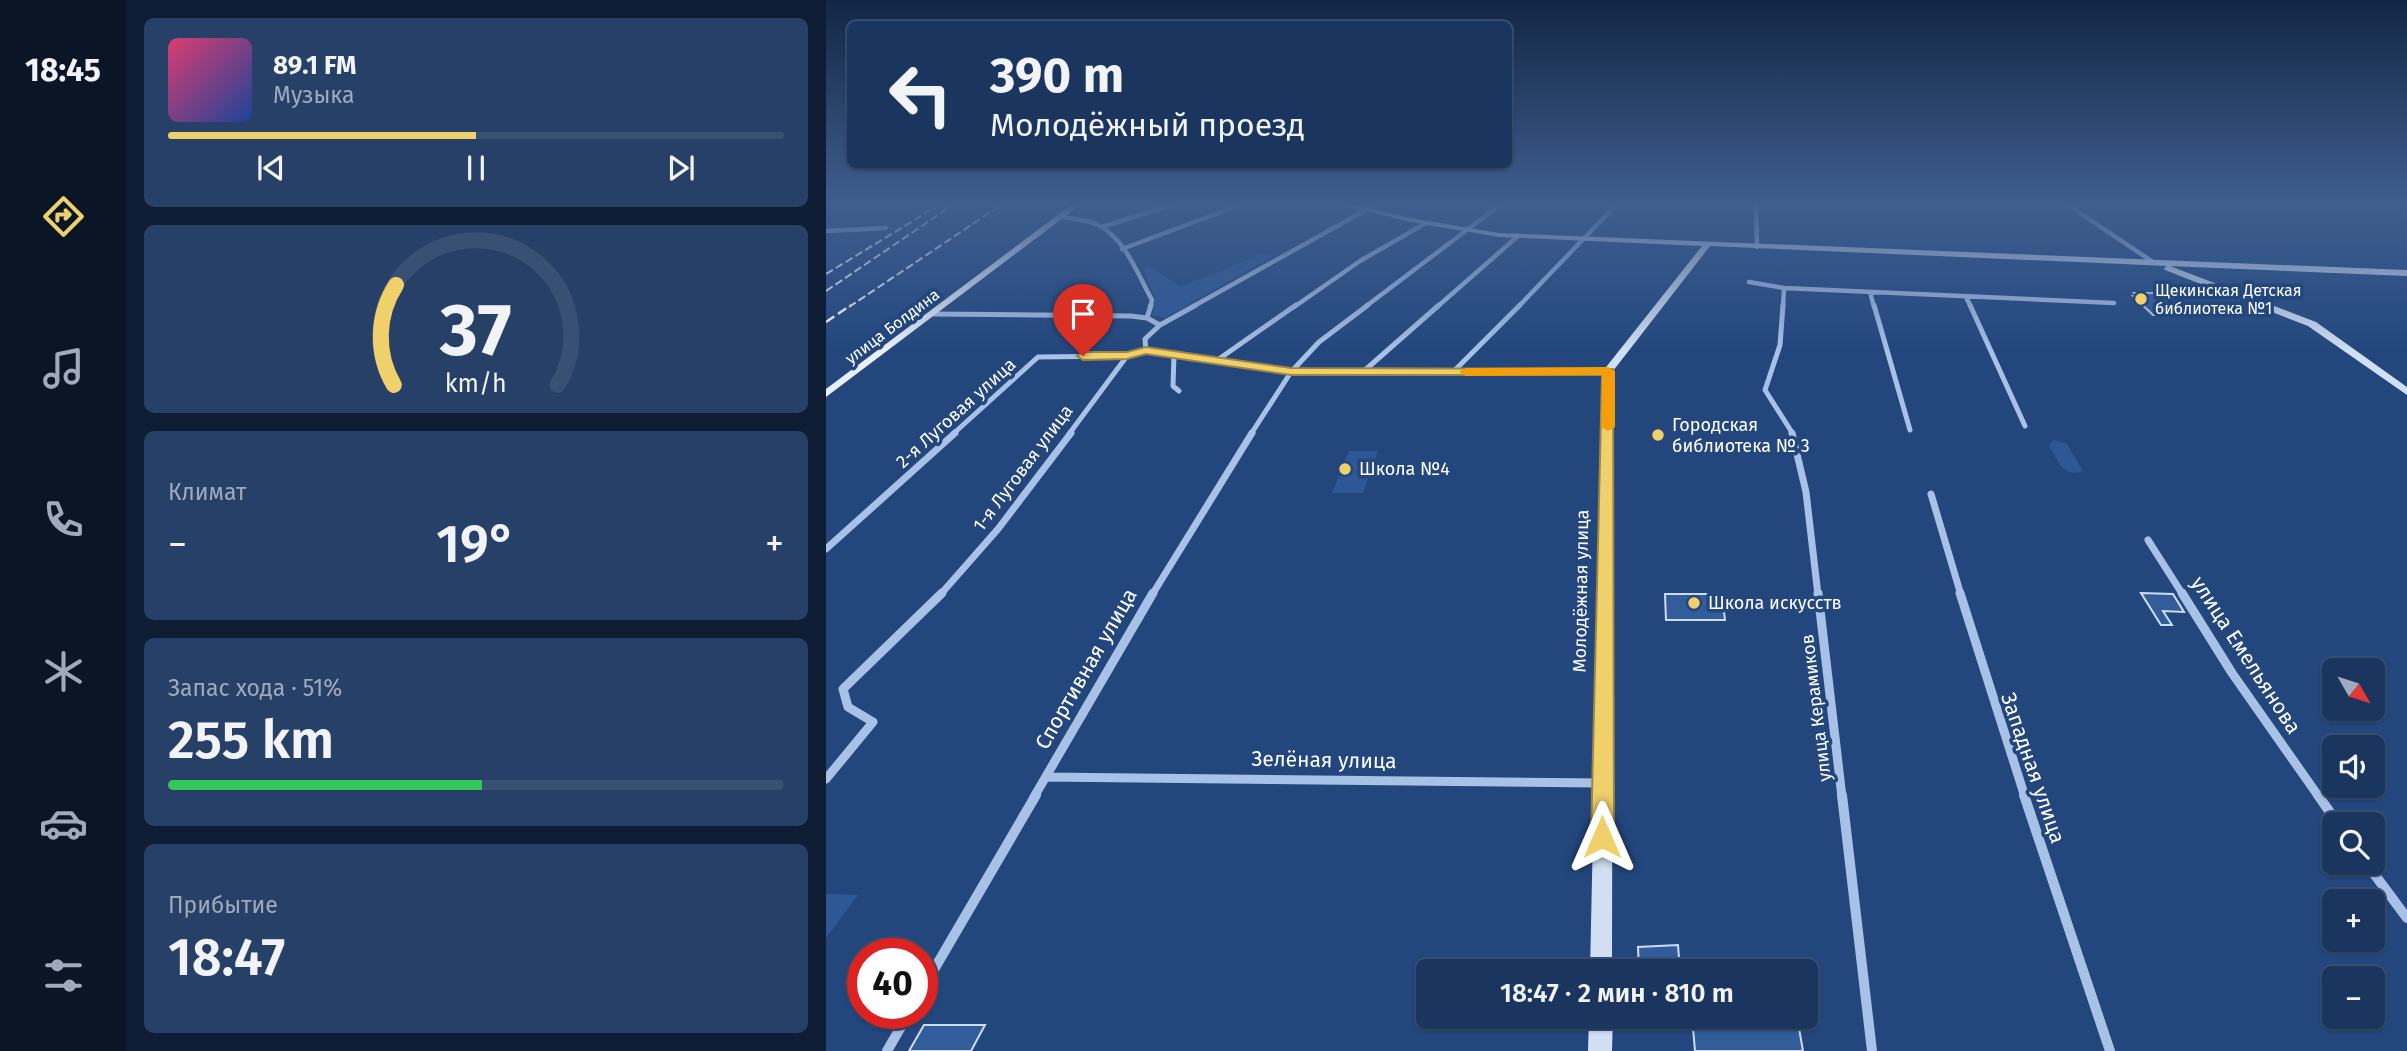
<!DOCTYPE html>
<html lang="ru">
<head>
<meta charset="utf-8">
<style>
  body { margin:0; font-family:"Fira Sans",sans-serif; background:#274067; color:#f1f3f6; height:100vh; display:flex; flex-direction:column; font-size:26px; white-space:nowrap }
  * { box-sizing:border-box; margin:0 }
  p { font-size:23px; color:#9fabbc }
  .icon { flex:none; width:38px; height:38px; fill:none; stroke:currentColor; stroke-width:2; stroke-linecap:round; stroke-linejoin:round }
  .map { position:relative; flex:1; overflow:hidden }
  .details { display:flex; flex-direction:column; gap:18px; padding:18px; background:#0e1d34; width:700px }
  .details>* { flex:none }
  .guide { position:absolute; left:21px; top:21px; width:665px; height:147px; border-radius:10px; box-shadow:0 2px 5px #0004,0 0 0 2px #385073; background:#1a355e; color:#f1f3f6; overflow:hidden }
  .needle { width:46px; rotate:129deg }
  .buttons { position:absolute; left:1496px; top:658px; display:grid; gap:14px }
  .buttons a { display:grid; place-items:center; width:63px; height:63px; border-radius:10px; background:#1a355e; box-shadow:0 2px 5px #0004,0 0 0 2px #385073; font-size:35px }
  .speed { position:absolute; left:21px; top:938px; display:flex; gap:14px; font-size:35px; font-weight:700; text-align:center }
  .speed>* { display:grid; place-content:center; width:91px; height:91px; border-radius:50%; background:#1a355e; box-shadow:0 2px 5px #0004,0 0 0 2px #385073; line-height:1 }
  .speed .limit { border:10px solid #d22; background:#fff; color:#111 }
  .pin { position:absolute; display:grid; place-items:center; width:60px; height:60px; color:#fff; margin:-72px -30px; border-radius:50% 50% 50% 0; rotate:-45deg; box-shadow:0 0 7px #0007 }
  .pin .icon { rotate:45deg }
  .me { position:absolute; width:77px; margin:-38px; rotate:0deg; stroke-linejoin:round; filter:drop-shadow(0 0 5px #0008) }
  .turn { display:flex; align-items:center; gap:24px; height:147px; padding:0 28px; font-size:32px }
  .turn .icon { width:91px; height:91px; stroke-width:2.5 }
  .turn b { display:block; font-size:49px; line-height:60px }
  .big { font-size:52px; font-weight:600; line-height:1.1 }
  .details .tile { flex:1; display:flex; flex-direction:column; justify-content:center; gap:10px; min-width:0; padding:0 24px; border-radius:10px; background:#274067 }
  .details .dial { align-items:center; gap:0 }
  .dial svg { height:182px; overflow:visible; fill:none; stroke:#385073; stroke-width:7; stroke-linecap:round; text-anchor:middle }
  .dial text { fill:#f1f3f6; stroke:none }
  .song { display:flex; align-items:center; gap:21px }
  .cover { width:84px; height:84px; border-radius:10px; background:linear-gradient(135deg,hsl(340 70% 55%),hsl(220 70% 35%)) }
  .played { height:7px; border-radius:4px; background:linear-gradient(90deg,#f0d06b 50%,#385073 50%) }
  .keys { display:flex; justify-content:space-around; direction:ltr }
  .heat { display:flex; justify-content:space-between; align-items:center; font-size:38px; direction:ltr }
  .charge { height:10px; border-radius:5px; background:linear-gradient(90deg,#34c759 51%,#385073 0) }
  .trip { position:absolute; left:590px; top:959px; width:402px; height:70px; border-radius:10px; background:#1a355e; box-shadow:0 2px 5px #0004,0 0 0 2px #385073; font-weight:600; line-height:70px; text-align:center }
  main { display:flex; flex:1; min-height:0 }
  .dock { display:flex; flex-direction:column; width:126px; justify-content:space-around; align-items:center; background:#0a1526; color:#9fabbc }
  .dock .icon { width:49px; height:49px }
  .dock .active { color:#f0d06b }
  .dock b { font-size:32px; color:#f1f3f6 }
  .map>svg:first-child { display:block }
</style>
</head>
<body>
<main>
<nav class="dock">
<b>18:45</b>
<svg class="icon active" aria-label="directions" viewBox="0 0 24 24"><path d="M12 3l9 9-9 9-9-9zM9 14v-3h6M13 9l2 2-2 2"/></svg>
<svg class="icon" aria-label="music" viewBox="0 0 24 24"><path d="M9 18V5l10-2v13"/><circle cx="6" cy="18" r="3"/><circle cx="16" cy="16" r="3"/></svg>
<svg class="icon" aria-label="phone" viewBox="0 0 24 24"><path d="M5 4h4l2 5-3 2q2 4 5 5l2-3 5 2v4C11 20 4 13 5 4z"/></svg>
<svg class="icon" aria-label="climate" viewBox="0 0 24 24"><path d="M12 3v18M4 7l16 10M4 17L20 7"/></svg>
<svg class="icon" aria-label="car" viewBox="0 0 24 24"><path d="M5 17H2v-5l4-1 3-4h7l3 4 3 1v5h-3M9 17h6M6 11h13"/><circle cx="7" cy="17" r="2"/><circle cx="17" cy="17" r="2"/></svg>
<svg class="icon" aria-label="filters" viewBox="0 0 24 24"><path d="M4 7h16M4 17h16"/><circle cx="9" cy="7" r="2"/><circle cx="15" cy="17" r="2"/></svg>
</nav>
<section class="details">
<div class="tile">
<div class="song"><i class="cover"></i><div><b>89.1 FM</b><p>Музыка</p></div></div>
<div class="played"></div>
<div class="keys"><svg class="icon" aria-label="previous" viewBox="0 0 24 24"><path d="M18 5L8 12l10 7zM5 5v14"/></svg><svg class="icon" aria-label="pause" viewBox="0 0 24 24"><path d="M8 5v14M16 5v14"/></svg><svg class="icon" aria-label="next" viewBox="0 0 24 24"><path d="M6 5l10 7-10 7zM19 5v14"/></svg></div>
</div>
<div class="tile dial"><svg viewBox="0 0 100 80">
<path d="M14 69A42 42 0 1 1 86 69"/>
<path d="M14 69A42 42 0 0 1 15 25" stroke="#f0d06b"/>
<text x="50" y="56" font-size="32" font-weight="700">37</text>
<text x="50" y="72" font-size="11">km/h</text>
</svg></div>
<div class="tile"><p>Климат</p>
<div class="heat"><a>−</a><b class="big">19°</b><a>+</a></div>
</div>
<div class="tile"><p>Запас хода · 51%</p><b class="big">255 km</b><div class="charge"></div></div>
<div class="tile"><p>Прибытие</p><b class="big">18:47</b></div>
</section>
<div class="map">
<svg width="1581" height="1051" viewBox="0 0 1581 1051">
  <rect width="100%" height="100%" fill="#23477d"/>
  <path fill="#2e5795" d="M437,254L447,256L339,318L326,315L329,299L317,268L323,266L355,287Z
    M1228,440L1241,444L1257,471C1237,479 1231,459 1223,445Z
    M523,451H552L537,493H506Z
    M0,894L32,895L0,938Z"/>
  <path fill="#335d9a" stroke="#cbdcf5" stroke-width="2" d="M1308,293H1330L1356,314L1327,315L1307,296H1311Z
    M1315,593L1347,594L1358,612L1337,611L1346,625H1335Z
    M839,594H896L899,620H840Z
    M852,945L854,971H813L812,947Z
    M866,1017H971L977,1051H869Z
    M98,1025H159L145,1051H83Z"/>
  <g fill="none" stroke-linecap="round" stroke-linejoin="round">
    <path stroke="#a8c1e6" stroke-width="4.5" d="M930,205L931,247
      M1242,205L1327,262
      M234,217C247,219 260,219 272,225C299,238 312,275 326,300L324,307
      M276,227L345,205
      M0,231L60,228
      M296,249L414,205
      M923,282L958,288L1288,303
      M1044,292L1048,307
      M1140,297L1145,307
      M366,307L549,205
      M468,307L534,261L600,223
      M539,307L674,205
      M611,307L692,236
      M692,307L790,205
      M957,307L958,288"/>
    <path stroke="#a8c1e6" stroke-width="5" d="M957,305L954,345L939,390L967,434
      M1048,305L1084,430
      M1144,305L1199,426
      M107,314L305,316L321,318L334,325
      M321,318L325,305
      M320,351L465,372L782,371
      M348,355L347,386L353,391
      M390,361L470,305
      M538,371L613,305
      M627,372L694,305
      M127,434L212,357L301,356
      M243,434L301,356L320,351L319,339L334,325L370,305
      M425,434L465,372L493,342L542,305"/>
    <path stroke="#a8c1e6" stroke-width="7" d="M966,433L980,492L992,595
      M1105,494L1135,595
      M1322,540L1357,595
      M0,549L129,433
      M114,595L172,529L245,433
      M326,595L426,433"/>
    <path stroke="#a8c1e6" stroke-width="9" d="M992,593L1016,797
      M1134,593L1199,797
      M1356,593L1406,673L1493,797
      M220,777L776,783
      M0,779L47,722L22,707L17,689L116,593
      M208,797L327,593"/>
    <path stroke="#a8c1e6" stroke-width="10" d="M1016,795L1046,1051
      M1198,795L1284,1051
      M1492,795L1512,824
      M1540,863L1581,918
      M96,990L210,795
      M61,1051L83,1013"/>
    <path fill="#d1dff5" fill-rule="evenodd" d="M514,205H528L585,218L673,233L1581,270V276L1344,266L1490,322L1581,387V395L1482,326L1339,270L1338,268L1341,266L884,246L787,371L786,971H764L777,371L876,246L673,237L585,222Z
      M763,1017H787L786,1051H762Z"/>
    <path fill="#e9f0fd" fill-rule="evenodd" d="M245,205H254L0,397V389Z"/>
    <path stroke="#fff" stroke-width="2" stroke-dasharray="8 3.5" stroke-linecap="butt" d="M0,274L105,210
      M0,291L127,205
      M23,307L175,205"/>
    <path stroke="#fff" stroke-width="2.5" stroke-dasharray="10 4.5" stroke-linecap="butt" d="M0,322L25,305"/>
  </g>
  <linearGradient id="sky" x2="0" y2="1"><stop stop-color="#132745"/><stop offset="0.58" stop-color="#3f5e8f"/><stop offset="1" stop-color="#3f5e8f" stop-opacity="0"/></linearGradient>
  <rect width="1581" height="352" fill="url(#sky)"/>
  <path fill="#f0d06b" stroke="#9c8746" stroke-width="2" d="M320,347L465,368L787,369L788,837L784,844L776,847L768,844L765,837L776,375H465L320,354L301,359L257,360L251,356L257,352H301Z"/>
  <path fill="#f59e0b" d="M782,367L789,371V427L782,431L775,427L776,375L640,376L633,372L640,368Z"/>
  <g fill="#f0d06b" stroke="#23477d" stroke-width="2.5">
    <circle cx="1315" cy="299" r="7"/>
    <circle cx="832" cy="435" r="7"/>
    <circle cx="519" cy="469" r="7"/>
    <circle cx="868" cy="603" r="7"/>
  </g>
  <g text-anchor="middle" stroke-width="7" stroke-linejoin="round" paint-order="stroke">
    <g font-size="16" fill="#fff" stroke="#23477d" text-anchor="start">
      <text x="1329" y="296">Щекинская Детская<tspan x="1329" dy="18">библиотека №1</tspan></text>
    </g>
    <g font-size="16" fill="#fff" stroke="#23477d">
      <text transform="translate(66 326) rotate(-37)" y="6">улица Болдина</text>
    </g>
    <g font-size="18" fill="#fff" stroke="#23477d">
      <text transform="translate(130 413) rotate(-42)" y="6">2-я Луговая улица</text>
      <text transform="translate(197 468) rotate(-53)" y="6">1-я Луговая улица</text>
      <text transform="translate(755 591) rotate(-89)" y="6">Молодёжная улица</text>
      <text transform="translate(990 708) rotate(-97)" y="6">улица Керамиков</text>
    </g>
    <g font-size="18" fill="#fff" stroke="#23477d" text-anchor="start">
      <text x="846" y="431">Городская<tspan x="846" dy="21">библиотека № 3</tspan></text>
      <text x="533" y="475">Школа №4</text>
      <text x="882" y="609">Школа искусств</text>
    </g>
    <g font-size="21" fill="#fff" stroke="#23477d">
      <text transform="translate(1420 655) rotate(57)" y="7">улица Емельянова</text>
      <text transform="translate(260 669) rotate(-60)" y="7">Спортивная улица</text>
      <text transform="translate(498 760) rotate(1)" y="7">Зелёная улица</text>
      <text transform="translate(1207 768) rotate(71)" y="7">Западная улица</text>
    </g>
  </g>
</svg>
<div class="buttons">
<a><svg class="needle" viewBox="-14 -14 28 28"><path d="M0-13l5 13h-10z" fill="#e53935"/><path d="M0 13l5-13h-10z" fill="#9fabbc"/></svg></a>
<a><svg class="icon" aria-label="sound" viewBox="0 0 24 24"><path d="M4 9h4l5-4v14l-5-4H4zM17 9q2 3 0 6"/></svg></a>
<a><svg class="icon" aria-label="search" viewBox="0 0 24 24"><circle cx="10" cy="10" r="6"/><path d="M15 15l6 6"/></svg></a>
<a>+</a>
<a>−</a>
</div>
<div class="speed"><div class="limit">40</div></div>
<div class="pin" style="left:257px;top:356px;background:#d93025"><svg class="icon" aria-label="arrive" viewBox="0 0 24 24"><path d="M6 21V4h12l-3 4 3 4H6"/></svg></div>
<svg class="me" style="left:776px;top:837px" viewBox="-20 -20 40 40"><path d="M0-17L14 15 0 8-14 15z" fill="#f0d06b" stroke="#fff" stroke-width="4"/></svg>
<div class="trip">18:47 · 2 мин · 810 m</div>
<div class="guide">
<div class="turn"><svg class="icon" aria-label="left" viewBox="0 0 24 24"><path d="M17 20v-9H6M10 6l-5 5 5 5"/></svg><div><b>390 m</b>Молодёжный проезд</div></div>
</div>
</div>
</main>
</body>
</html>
